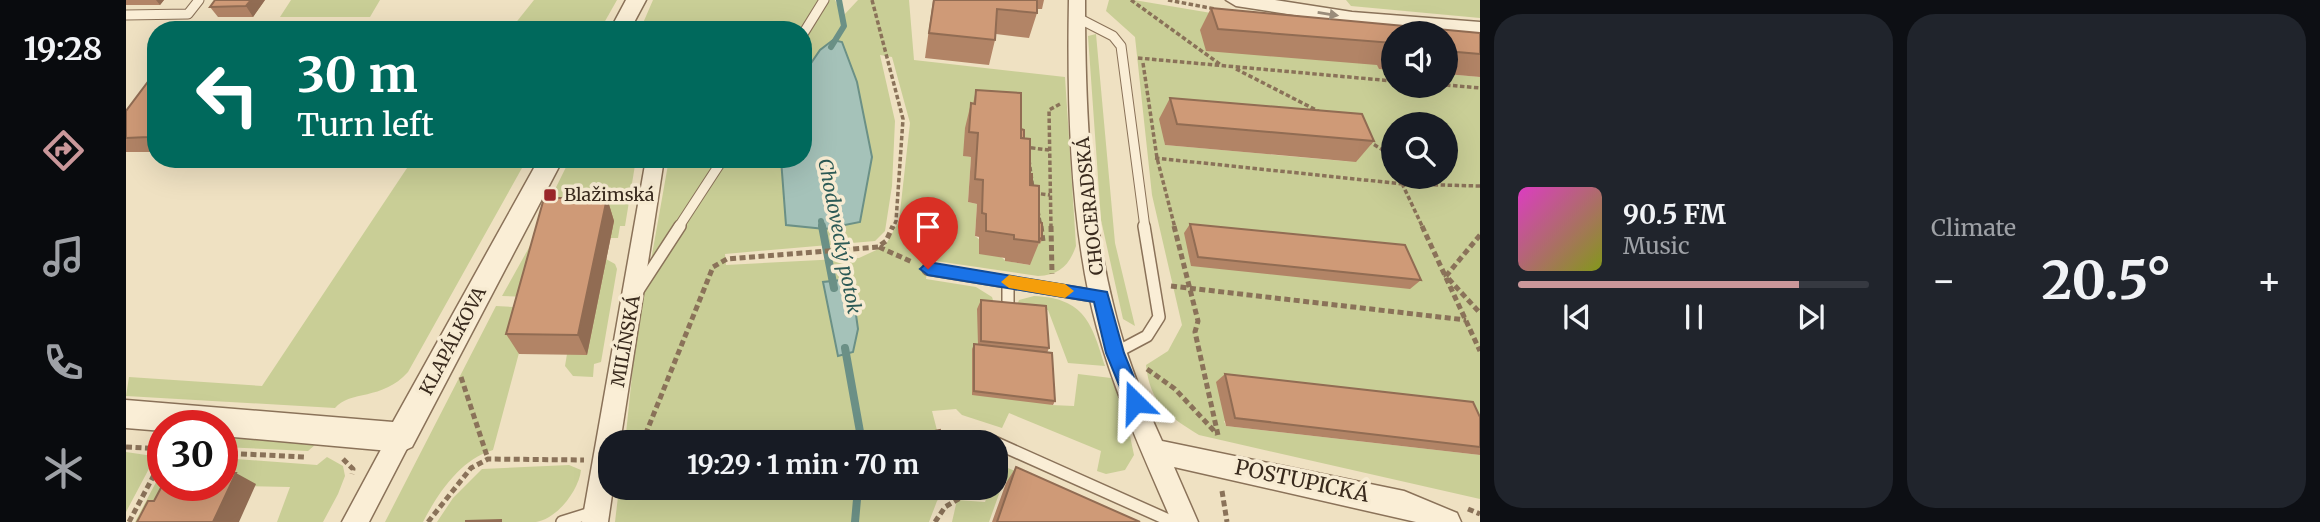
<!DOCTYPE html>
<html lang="en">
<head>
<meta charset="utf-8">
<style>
  body { margin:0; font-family:Merriweather,serif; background:#20242c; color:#f1f3f6; height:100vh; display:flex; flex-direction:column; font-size:26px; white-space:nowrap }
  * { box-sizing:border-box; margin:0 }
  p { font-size:23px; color:#9ea1a6 }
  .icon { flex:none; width:38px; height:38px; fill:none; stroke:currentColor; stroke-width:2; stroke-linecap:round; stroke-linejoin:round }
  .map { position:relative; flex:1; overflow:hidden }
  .details { display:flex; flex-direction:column; gap:14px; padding:14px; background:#0d0f14; width:840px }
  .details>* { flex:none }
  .guide { position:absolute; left:21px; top:21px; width:665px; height:147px; border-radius:28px; box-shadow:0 7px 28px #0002; background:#00695c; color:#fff; overflow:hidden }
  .controls { position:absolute; left:1255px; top:21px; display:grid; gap:14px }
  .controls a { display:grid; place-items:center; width:77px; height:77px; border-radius:50%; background:#171b24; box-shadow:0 7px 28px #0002; font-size:35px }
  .speed { position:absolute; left:21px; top:410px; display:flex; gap:14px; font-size:35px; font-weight:700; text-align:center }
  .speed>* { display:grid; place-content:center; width:91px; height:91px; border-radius:50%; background:#171b24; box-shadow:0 7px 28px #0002; line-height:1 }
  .speed .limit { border:10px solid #d22; background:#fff; color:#111 }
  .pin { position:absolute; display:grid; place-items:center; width:60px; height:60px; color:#fff; margin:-72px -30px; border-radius:50% 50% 50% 0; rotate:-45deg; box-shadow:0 0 7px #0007 }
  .pin .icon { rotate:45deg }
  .me { position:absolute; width:77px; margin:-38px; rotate:338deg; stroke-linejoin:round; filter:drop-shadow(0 0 5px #0008) }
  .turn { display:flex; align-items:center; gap:24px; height:147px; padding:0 35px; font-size:32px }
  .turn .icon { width:91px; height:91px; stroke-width:2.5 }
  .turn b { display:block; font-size:49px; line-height:60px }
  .big { font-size:52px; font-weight:700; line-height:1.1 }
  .details .widget { flex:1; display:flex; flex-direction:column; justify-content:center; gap:10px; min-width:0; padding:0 24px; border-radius:28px; background:#20242c }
  .song { display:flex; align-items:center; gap:21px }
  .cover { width:84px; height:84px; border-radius:10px; background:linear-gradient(135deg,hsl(310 70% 55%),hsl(70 70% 35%)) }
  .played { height:7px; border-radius:4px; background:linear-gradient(90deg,#ca979a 80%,#363941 80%) }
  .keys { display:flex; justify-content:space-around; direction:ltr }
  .heat { display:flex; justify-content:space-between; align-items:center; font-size:38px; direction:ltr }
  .details .tiles { flex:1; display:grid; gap:14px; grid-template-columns:repeat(2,1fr) }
  .trip { position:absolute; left:472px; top:430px; width:410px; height:70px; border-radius:28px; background:#171b24; box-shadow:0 7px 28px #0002; font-weight:700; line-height:70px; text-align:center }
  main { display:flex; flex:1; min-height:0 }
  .tabs { display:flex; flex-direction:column; width:126px; justify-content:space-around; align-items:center; background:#090b0e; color:#9ea1a6 }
  .tabs .icon { width:49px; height:49px }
  .tabs .current { color:#ca979a }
  .tabs b { font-size:32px; color:#f1f3f6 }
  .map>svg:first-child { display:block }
</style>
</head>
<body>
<main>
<nav class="tabs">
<b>19:28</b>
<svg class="icon current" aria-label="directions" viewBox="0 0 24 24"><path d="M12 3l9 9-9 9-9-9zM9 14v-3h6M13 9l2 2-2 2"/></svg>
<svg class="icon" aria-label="music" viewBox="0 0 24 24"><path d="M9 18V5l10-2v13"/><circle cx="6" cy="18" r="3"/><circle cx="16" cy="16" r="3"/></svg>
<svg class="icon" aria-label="phone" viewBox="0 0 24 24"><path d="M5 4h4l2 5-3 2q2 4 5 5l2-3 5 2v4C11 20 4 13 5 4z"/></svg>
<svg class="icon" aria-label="climate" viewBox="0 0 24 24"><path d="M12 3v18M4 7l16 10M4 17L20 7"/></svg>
</nav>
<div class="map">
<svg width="1354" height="522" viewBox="0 0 1354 522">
  <rect width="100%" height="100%" fill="#efe1c2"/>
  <path fill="#c9ce96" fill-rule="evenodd" d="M165,0H254L244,17H154Z
    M408,0H491L474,30H384Z
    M527,0H709L717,16L732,0H783L788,60L939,77L950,246C943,266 933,275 912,276L803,260L800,279L850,287L866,297L870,310L925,405L948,406L952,374L985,378L999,412L1008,455L999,470L980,474L971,471L975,451L883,413L876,428L836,415L830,409L806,411L812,434L783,443H499L514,299L524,266L543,159H655L660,225L735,113L731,82L694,50L677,75V30H514ZM754,55L766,57L784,123L773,221L759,246L733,258L600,265L599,254L749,241L759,231L766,186L769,121ZM840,128L903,265L880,261L849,236L851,204L842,202L845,157L838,156ZM725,279V280L732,329L697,282Z
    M983,0H1008L1210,34L1251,65L1267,70V86H1320V74L1354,77V454L1098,421L1100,426L1354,455V499L1073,435C1042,416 1024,403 1020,365L1042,351L1056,325L1026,195L1009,37L980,11ZM1267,124H1320V177H1267ZM1038,139L1229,162L1039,145Z
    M1220,0H1354V18L1225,6Z
    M970,34L989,243L1009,326L997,319L975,220L962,36Z
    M287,159H401L282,372C256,401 224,390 209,408L0,396L3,377L136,386Z
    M444,159H510L499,226H494L492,238H484L408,297L376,296L410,235L407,234Z
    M480,259L489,264L491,269L475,362L468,364L467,377L447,376L439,366L441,354H461Z
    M908,296C959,298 966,324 979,366L942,363L922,310L890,308L893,300Z
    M370,306L405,308L367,450C335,459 312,493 297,522H259Z
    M96,432L190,444L182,451L96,447Z
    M0,452L27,456L26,463L0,512Z
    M201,457L217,466L219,476L212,494L197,522H151L164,487L65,485L41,522H9L37,469V485H96V458L191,465Z
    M443,465L455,470C453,490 431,519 410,522C379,522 343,522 311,522L327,498L356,469Z
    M877,466L954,498L950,512L878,480L863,522H826L831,500L859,502L864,488H870L871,468Z
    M493,488H822L811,501L803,522H489Z"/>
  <path fill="#a5c2b9" stroke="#6b9086" stroke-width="2" d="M707,40L716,42L731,82L746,157L734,222L699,229L660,225L655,159H677V75L694,50Z
    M725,279L732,329L727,352L712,356L697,282Z"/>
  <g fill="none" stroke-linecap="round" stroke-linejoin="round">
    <path stroke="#6b9086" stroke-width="6" d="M705,47L718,26L713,0
      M695,221L696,228"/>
    <path stroke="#6b9086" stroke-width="8" d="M696,226L708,288
      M719,348L736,443
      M729,522L732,488"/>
    <defs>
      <path id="service-far1" d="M0,15L62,14L73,0
        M950,17L987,36L995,46L1019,228
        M677,34L698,0
        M552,228L597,159"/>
      <path id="service" d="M802,269L975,297
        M882,282V312
        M513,289L554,226
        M989,353L1021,336L1033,317L1018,226
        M868,442L1047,522
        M436,522L468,512"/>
      <path id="minor" d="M943,0H959C959,98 963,209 987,304C998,351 1016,397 1036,441L1278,491L1331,513L1335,522H1290L1048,467L1072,522H1046C1019,459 989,395 971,328C944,230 941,102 943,0Z
        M520,159H538L494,443H485V488H487L482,522H456Z
        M275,425L284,429L287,437L243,522H216L266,429Z"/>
      <path id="tertiary" d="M500,0H520L504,30H484Z
        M1100,0H1149L1226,12L1354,22V34L1226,24L1110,6Z
        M413,159H437L286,447L275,452L96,436V425H37V431L0,428V400L267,422Z"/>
    </defs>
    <use href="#service-far1" stroke="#8a7259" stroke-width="11"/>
    <use href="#service" stroke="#8a7259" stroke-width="14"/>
    <use href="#minor" stroke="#8a7259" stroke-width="3"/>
    <use href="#tertiary" stroke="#8a7259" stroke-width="3"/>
    <path stroke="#8a7259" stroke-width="3.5" stroke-dasharray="4.5 2.5" stroke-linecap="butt" d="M746,0L777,119L770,221L767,228
      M1005,0L1095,65
      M1042,0L1089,9
      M1012,58L1267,81
      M1017,63L1031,158L1049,228
      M1110,69L1196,113
      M1320,85L1354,88
      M1242,141L1257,150L1267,166
      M898,147L923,150
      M1029,158L1277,184L1354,186
      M903,160L907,189
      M1273,177L1297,228
      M908,193L924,195
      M912,211L915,228
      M925,228L923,110L934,104"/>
    <path stroke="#8a7259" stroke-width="5" stroke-dasharray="6 3.5" stroke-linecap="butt" d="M915,226L917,241
      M925,226L926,274
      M1048,226L1072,321L1069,332L1092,435
      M1296,226L1354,351
      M1354,235L1320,276L1354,313
      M753,247L786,262
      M1045,286L1340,320
      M1021,369L1049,389L1091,434
      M335,377L362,459
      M516,443L587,267L601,259L752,247L760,241L767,226
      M0,447L37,449
      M96,453L179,457
      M217,459L227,469L226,474
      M1096,491L1101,522
      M1342,509L1354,514
      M3,522L37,458
      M302,522L345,468L362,459L458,460
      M809,522L819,507L851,488"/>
    <use href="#service-far1" stroke="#faeed6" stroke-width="9"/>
    <use href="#service" stroke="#faeed6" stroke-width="11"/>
    <use href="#minor" fill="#faeed6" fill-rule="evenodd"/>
    <use href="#tertiary" fill="#faeed6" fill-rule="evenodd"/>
  </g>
  <path fill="#b28466" d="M0,0H38L34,5H0Z
    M139,0L127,17H92L84,7Z
    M807,0H918L916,9H911V13L903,38L870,34L869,40L863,65L799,58Z
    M1085,8L1354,33V77L1320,74V33H1267V70L1253,69L1251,65L1080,51L1074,30Z
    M30,71V152H0V138Z
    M850,90L895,129L898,138L916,239L914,244L913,243L904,265L879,261V258L853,254V237L849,236L851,204L842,202L845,157L837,156L839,128L845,103L847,104Z
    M1044,98L1248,141L1230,162L1039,145L1033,119Z
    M481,198L488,221L461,355L393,354L380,334Z
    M1064,224L1295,280L1284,289L1065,266L1058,233Z
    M855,300L923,348L921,353L929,401L927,405L846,395V349L848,344L852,345L851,309Z
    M1099,374L1354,417V455L1100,426L1090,382Z
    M890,467L1014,522H866L880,483Z"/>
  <path fill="#916c53" d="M30,0H38L34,5Z
    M125,0H139L127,17L120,6Z
    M30,127V145L22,137Z
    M481,198L488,221L461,355L452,335Z
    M110,473L130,484L113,522H87Z"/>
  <path fill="#cf9a77" stroke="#916c53" stroke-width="2" d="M89,0H125L120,6L84,7Z
    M808,0H911V13L871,9L869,40L803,33Z
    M1085,8L1354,33V54L1320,51V33H1267V43L1092,29Z
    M30,71V127L22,137L0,138V111Z
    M850,90L895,93V138L904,139V185L913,186V242L888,239V235L860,231V214L856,213L857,180L849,179L852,133L843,132L845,103L849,104Z
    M1044,98L1236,114L1248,141L1051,124Z
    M895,129L898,130V138H895Z
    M904,174H906V185H904Z
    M418,198H481L452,335L380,334Z
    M913,222L916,223V239L913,238Z
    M1064,224L1279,245L1295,280L1072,257Z
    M855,300L920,306L923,348L855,341Z
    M848,344L926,353L929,401L848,391Z
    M1099,374L1347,402L1354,417V447L1109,418Z
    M814,430L817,443H785L783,436Z
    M890,467L1014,522H871Z
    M96,473H110L87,522H11L22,501H28L37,484V485H96Z
    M375,520V522H340V521Z"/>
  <defs><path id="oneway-solid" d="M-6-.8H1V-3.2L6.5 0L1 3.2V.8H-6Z" transform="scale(1.75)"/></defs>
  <use fill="#9a8c7a" href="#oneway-solid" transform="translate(1202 14) rotate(9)"/>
  <path fill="#1a73e8" stroke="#114b97" stroke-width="2" d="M802,262L981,292L998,353L1018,402L1015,408H1002L1000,402L980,353L968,302L802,275L794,269Z"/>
  <path fill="#f59e0b" d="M883,275L939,284L948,291L939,298L883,288L875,282Z"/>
  <rect fill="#9b272a" stroke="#f7ebd2" stroke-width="2.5" x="417" y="188" width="14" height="14" rx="3.5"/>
  <g text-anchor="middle" stroke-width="7" stroke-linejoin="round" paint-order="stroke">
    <g font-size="18" fill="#392a1d" stroke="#f7ebd2" text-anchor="start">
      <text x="438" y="201">Blažimská</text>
    </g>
    <g font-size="18" fill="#392a1d" stroke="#f7ebd2">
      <text transform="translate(964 206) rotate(-96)" y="6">CHOCERADSKÁ</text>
      <text transform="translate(327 341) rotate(-62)" y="6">KLAPÁLKOVA</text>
      <text transform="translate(500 341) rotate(-80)" y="6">MILÍNSKÁ</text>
    </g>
    <g font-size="19" font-style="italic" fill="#2c5a56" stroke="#f7ebd2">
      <text transform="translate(714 236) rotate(79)" y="7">Chodovecký potok</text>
    </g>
    <g font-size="21" fill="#392a1d" stroke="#f7ebd2">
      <text transform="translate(1176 481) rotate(12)" y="7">POSTUPICKÁ</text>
    </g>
  </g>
</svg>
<div class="controls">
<a><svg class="icon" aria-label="sound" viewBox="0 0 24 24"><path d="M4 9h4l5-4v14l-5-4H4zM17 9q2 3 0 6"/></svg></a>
<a><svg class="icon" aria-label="search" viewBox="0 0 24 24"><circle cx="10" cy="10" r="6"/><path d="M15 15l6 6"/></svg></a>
</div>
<div class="speed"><div class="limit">30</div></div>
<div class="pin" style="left:802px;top:269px;background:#d93025"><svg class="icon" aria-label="arrive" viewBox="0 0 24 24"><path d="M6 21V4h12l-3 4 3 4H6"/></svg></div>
<svg class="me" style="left:1009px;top:402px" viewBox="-20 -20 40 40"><path d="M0-17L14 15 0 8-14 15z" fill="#1a73e8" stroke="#fff" stroke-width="4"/></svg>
<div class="trip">19:29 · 1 min · 70 m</div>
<div class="guide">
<div class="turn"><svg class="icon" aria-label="left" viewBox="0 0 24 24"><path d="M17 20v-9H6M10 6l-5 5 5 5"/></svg><div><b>30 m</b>Turn left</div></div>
</div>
</div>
<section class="details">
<div class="tiles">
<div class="widget">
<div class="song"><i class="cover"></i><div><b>90.5 FM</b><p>Music</p></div></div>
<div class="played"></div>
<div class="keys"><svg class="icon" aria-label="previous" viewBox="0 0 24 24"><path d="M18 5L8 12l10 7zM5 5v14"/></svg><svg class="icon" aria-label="pause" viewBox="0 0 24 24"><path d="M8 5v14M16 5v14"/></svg><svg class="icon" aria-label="next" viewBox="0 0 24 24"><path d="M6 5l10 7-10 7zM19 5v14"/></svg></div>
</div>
<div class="widget"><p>Climate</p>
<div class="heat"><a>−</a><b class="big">20.5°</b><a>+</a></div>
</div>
</div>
</section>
</main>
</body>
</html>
